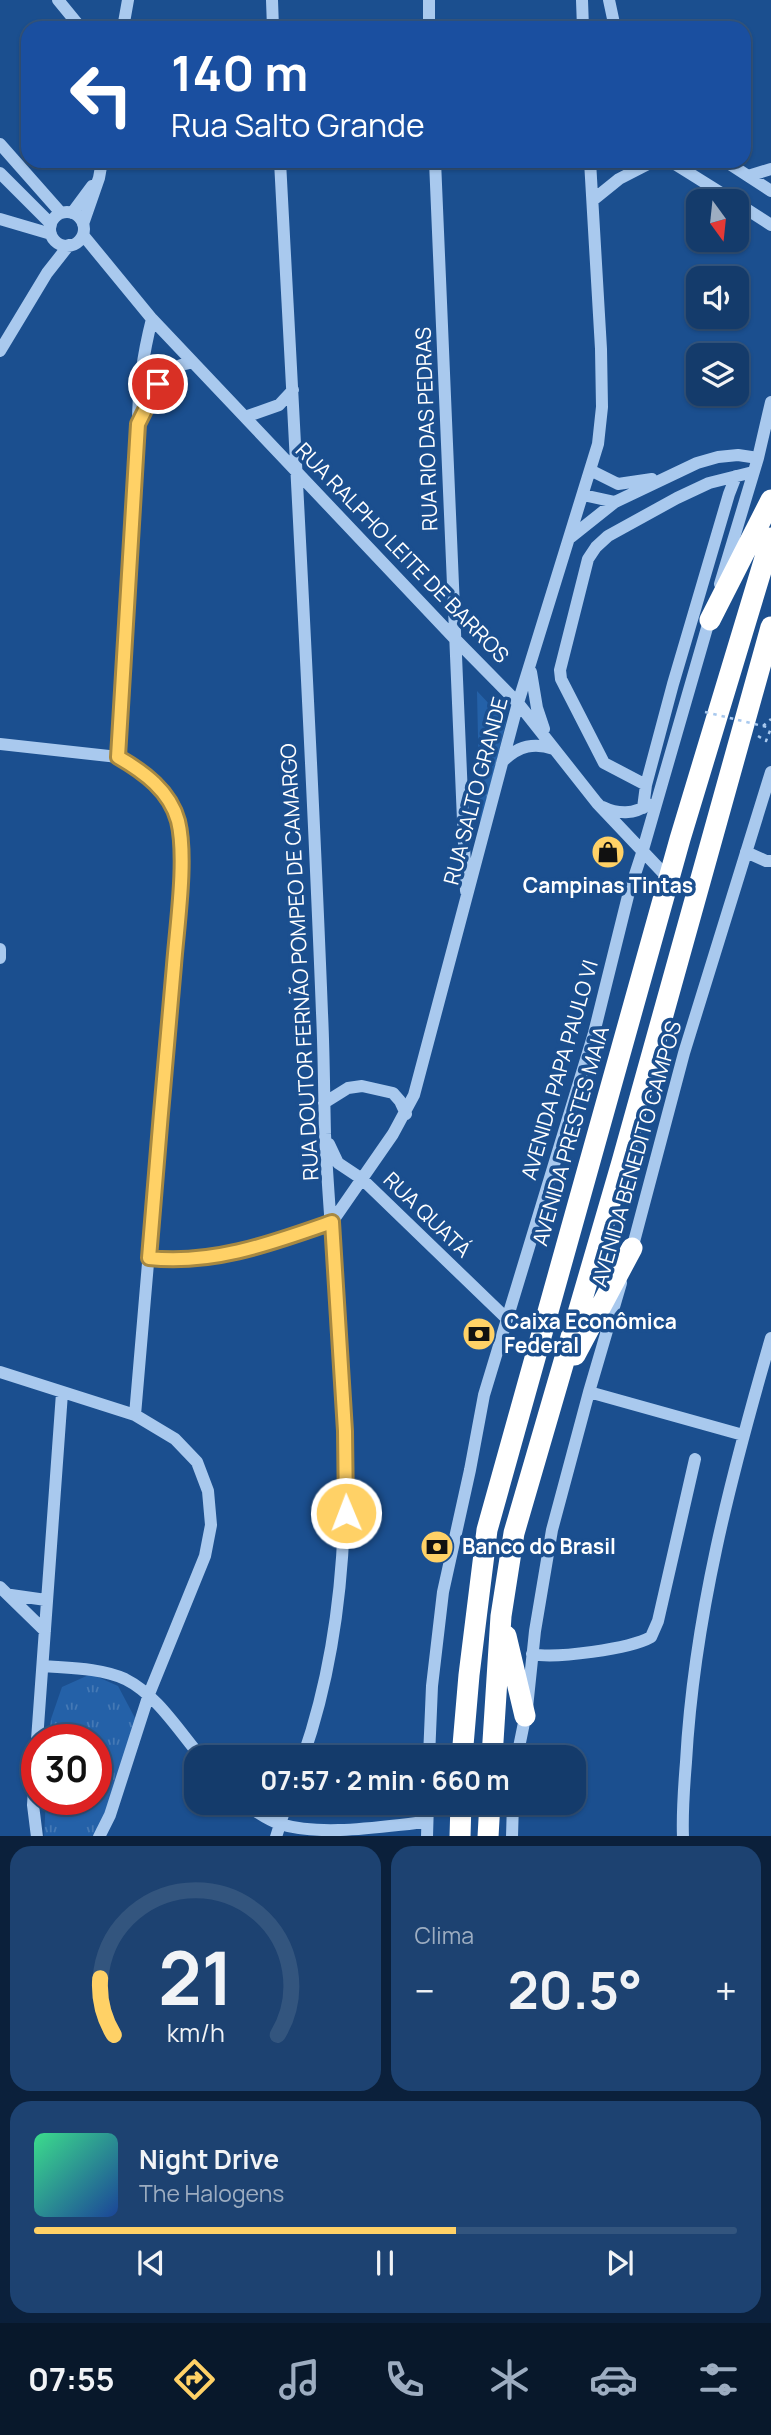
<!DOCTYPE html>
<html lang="pt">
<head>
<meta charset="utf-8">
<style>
  body { margin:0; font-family:Manrope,sans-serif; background:#1d4271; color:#f1f3f6; height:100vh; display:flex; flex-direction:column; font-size:26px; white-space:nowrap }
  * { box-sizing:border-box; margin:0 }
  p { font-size:23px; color:#9dadc1 }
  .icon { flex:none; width:38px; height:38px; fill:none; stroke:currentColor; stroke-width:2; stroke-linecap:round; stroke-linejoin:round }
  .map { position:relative; height:1836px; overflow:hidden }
  .drawer { display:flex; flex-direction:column; gap:10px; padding:10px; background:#0b203b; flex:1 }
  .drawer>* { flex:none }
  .banner { position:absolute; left:21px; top:21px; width:730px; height:147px; border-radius:21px; box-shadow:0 2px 5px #0004,0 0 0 2px #33557e; background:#1a4fa0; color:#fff; overflow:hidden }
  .needle { width:46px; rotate:165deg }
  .fabs { position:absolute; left:686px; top:189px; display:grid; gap:14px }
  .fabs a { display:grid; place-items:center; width:63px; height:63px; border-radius:14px; background:#143b6b; box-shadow:0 2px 5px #0004,0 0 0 2px #33557e; font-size:35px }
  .speed { position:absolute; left:21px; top:1724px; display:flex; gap:14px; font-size:35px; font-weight:700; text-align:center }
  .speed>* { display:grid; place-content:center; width:91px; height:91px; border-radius:50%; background:#143b6b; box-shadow:0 2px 5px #0004,0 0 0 2px #33557e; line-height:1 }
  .speed .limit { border:10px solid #d22; background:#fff; color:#111 }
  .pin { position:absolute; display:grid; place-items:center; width:60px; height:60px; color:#fff; margin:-30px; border:4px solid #fff; border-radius:50%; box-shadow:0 2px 7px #0007 }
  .me { position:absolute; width:77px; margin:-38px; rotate:359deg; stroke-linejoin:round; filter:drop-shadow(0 0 5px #0008) }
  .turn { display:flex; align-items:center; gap:24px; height:147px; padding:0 35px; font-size:32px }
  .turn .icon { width:91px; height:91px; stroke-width:2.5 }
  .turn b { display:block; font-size:49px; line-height:60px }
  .big { font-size:52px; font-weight:700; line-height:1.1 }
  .drawer .widget { flex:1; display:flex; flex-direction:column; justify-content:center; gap:10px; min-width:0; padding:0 24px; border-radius:21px; background:#1d4271 }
  .drawer .dial { align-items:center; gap:0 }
  .dial svg { height:182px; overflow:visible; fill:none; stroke:#33557e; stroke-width:7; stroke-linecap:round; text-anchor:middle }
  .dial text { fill:#f1f3f6; stroke:none }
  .song { display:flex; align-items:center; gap:21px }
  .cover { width:84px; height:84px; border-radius:10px; background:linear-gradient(135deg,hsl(150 70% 55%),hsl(220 70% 35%)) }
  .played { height:7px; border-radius:4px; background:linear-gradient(90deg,#ffd166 60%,#33557e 60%) }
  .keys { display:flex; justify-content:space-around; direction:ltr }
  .heat { display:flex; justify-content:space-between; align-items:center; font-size:38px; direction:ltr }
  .drawer .tiles { flex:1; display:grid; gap:10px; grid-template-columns:1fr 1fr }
  .widget:last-child { grid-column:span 2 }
  .trip { position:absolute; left:184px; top:1745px; width:402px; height:70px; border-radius:21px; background:#143b6b; box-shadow:0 2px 5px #0004,0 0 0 2px #33557e; font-weight:700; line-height:70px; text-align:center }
  .tab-bar { display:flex; height:112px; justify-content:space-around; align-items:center; background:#08182b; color:#9dadc1 }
  .tab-bar .icon { width:49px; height:49px }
  .tab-bar .active { color:#ffd166 }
  .tab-bar b { font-size:32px; color:#f1f3f6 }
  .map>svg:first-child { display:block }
</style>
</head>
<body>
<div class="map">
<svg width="771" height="1837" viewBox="0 0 771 1837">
  <defs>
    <pattern id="park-tufts" width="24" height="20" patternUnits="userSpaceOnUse" patternTransform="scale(1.75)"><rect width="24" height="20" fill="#2461a8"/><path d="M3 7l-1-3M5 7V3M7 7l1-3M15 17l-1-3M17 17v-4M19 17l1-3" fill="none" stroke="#4579b5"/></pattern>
  </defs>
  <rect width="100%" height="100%" fill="#1b4f8f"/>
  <path fill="url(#park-tufts)" d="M477,691L506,722L480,828Z
    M91,1674L118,1686L136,1720L105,1821L94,1836L44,1837L46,1799H96V1740L49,1739L51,1719L62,1687Z"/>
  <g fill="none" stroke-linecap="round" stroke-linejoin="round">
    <path stroke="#a9c9ee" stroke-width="2.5" stroke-dasharray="3.5 5" stroke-linecap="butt" d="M763,726L771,719
      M758,736L766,741L771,728"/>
    <path stroke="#a9c9ee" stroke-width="12" d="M58,0L81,28
      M272,0L273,28
      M429,0V28
      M582,0L583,28
      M609,0L615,28
      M123,28L128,0
      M533,28L582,25
      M0,144L61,213
      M280,161C295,445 311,729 322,1013C324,1054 324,1094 325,1134C335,1343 374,1554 303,1757
      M435,161L466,891
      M670,161L734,201
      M725,161L771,191
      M0,173L51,224L50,228
      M748,176L771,169
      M593,200L619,179L654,161
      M737,203L771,225
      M50 229a17 17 0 1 1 34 0a17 17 0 1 1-34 0Z
      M72,213L92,186
      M0,219L51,234
      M83,224L99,178L102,161
      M83,235L152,319L456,640L518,703L597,803L669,879
      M0,351L47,273L69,245
      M245,417L279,405L293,390
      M140,421C151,396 162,366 193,362
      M590,470L618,484L652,479
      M583,495L615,502L697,463L718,457L738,455L758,458
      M571,537L615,502
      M720,584L758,458L771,402
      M531,672L537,708L544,729
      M0,744L118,757L143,772L171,802L178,822L181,849L178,913L135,1415
      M118,757L138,424C138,388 143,354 152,319
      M504,760C519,746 534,742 554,749
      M646,785L604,763L561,679L560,670L588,559L596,547L608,536L677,498L709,483L753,472
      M603,807C617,814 635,815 648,804
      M643,808L646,785L673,684L729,494L736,476
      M746,852L766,861H771
      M0,949V958
      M324,1103L348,1088L362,1086L393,1093L400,1101L406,1114
      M329,1144L338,1163L362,1179L506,1318
      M631,1253L684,1053L771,772
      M149,1258L170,1260L204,1259L240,1252L332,1222L393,1134L414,1095L518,703L598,444L602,407L601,349L590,161
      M0,1372L135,1415L175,1439L197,1462L208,1491L211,1525L205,1556L149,1694L110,1815L99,1837
      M589,1392L743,1435
      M0,1587L45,1631
      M11,1595L46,1600
      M532,1654C555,1659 630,1649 651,1637L658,1621L695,1459
      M44,1666C69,1668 101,1668 125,1679C157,1695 178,1730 201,1757
      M37,1740L62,1393
      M37,1747L33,1805L37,1837
      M429,1757L432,1686L443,1592L470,1470L484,1395L594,1033L628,896L642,853L711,614
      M517,1757L527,1708L535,1631L552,1530L589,1392L621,1283
      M242,1802C254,1810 267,1820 280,1824C324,1837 383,1826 427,1822
      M276,1837L287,1802
      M427,1837L428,1802
      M512,1837L513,1802
      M683,1837C682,1812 684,1786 686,1762C694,1617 731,1476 771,1338"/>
    <path stroke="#fff" stroke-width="21" d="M710,620L771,500
      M575,1355L632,1248
      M506,1636L525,1716
      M462,1757L469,1675L487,1530L680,839L771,538
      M492,1757L501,1616L514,1533L622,1162L771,627
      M460,1837L461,1802
      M488,1837L490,1802"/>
    <path stroke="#a9c9ee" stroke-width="2.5" stroke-dasharray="3.5 5" stroke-linecap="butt" d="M705,712L771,728"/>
  </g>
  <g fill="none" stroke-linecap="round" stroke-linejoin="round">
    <defs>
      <path id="route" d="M158,384L138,424L118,757C144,772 170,791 178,821C187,858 177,926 174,965C165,1063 157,1160 149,1258C213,1265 272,1243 332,1222L345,1431L346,1513"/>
    </defs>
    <use href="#route" stroke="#a68842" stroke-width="18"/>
    <use href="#route" stroke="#ffd166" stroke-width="12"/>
  </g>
  <defs>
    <symbol id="shop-disc" viewBox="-11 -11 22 22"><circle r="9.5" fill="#ffd166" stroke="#1b4f8f"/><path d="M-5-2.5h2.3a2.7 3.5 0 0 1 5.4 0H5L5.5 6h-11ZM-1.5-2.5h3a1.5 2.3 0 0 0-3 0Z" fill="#111"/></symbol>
    <symbol id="bank-disc" viewBox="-11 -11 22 22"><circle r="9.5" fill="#ffd166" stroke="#1b4f8f"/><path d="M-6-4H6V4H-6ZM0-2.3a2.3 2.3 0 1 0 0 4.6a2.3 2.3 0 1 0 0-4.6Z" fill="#111"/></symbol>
  </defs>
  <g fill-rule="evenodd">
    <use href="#shop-disc" x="589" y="833" width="38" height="38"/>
    <use href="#bank-disc" x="460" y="1315" width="38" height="38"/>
    <use href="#bank-disc" x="418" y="1528" width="38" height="38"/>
  </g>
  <g text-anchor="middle" stroke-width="7" stroke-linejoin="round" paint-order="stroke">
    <g font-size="21" fill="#fff" stroke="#1b4f8f">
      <text transform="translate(427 429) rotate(-92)" y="7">RUA RIO DAS PEDRAS</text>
      <text transform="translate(402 553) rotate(46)" y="7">RUA RALPHO LEITE DE BARROS</text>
      <text transform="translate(476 791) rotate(-75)" y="7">RUA SALTO GRANDE</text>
      <text transform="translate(300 962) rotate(-93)" y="7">RUA DOUTOR FERNÃO POMPEO DE CAMARGO</text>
      <text transform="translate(560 1070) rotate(-74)" y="7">AVENIDA PAPA PAULO VI</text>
      <text transform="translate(571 1136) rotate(-74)" y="7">AVENIDA PRESTES MAIA</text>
      <text transform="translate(637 1154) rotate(-74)" y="7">AVENIDA BENEDITO CAMPOS</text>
      <text transform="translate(427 1215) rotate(44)" y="7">RUA QUATÁ</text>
    </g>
    <g font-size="21" font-weight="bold" fill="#fff" stroke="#1b4f8f" text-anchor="start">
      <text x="608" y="893" text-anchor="middle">Campinas Tintas</text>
      <text x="504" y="1329">Caixa Econômica<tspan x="504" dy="24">Federal</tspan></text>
      <text x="462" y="1554">Banco do Brasil</text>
    </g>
  </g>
</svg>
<div class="fabs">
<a><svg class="needle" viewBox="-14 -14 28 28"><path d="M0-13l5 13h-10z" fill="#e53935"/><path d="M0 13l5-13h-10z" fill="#9dadc1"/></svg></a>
<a><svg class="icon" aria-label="sound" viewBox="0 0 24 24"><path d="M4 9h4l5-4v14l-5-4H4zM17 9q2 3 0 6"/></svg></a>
<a><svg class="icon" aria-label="layers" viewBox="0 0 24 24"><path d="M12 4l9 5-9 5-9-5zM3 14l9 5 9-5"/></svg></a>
</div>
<div class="speed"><div class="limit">30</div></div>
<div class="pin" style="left:158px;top:384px;background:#d93025"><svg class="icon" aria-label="arrive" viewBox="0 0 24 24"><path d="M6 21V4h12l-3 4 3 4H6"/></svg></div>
<svg class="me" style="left:346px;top:1513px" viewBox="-20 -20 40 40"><circle r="17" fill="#ffd166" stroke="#fff" stroke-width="3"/><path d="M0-11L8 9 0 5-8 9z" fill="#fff"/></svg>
<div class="trip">07:57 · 2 min · 660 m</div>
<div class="banner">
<div class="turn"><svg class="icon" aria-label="left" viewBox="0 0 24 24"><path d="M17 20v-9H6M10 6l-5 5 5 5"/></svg><div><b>140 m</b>Rua Salto Grande</div></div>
</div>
</div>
<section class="drawer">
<div class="tiles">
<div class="widget dial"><svg viewBox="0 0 100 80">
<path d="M14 69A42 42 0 1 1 86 69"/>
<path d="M14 69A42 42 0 0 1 8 44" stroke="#ffd166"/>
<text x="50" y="56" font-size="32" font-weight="700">21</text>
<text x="50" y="72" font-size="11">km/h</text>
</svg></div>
<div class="widget"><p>Clima</p>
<div class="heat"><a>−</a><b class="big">20.5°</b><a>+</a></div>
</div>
<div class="widget">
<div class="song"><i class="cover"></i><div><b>Night Drive</b><p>The Halogens</p></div></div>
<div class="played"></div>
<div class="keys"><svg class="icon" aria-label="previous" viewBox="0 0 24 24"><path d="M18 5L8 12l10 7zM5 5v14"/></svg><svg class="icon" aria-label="pause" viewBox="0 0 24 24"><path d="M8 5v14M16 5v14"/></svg><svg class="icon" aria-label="next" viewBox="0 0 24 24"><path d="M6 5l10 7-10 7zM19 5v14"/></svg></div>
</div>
</div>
</section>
<nav class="tab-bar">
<b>07:55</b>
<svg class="icon active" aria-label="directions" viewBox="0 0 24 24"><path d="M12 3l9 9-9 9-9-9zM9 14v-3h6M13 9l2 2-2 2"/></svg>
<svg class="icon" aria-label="music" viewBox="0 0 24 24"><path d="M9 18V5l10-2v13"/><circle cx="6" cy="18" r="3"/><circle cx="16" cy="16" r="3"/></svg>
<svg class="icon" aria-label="phone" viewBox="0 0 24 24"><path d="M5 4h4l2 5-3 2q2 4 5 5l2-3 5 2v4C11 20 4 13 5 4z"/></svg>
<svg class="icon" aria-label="climate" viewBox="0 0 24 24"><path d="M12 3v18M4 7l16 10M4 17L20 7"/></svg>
<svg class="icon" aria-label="car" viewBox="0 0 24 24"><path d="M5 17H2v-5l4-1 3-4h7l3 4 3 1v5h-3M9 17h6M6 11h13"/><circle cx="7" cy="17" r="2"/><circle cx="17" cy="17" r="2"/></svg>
<svg class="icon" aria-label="filters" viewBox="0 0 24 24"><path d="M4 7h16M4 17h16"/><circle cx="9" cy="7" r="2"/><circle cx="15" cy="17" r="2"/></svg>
</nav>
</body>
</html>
